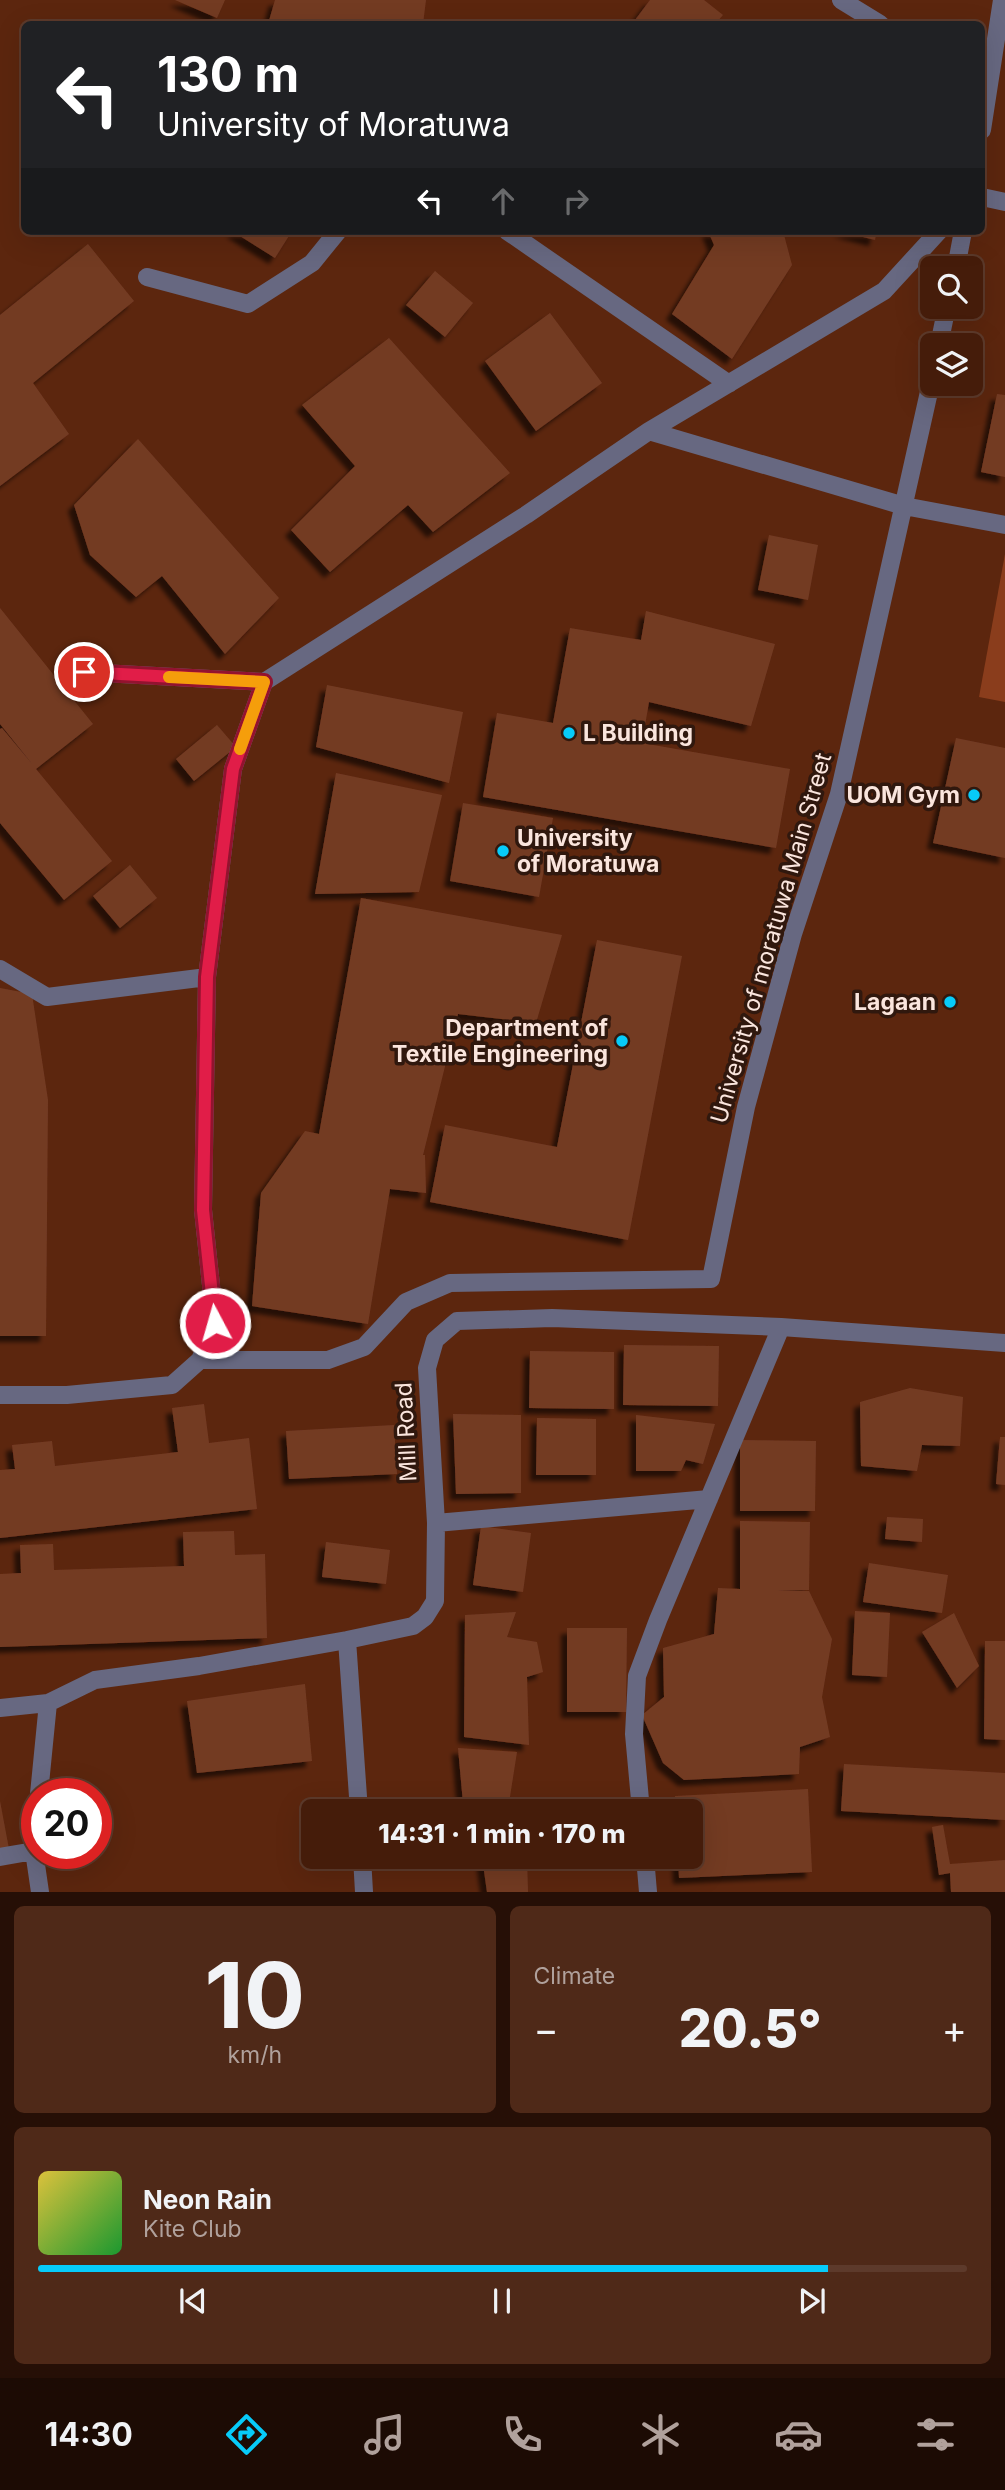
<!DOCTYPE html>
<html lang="en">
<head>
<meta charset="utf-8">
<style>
  body { margin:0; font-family:Inter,sans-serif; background:#4f2918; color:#f1f3f6; height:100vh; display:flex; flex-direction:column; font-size:26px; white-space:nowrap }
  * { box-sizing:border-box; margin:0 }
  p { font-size:23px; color:#b0a19c }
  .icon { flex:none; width:38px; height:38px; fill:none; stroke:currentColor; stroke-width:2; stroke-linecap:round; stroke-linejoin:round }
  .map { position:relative; height:1892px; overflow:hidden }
  .side { display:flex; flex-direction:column; gap:14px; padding:14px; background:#260f06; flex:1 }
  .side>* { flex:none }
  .hud { position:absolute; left:21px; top:21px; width:964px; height:214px; border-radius:10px; box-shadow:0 7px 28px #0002,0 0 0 2px #5d3a2b; background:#202124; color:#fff; overflow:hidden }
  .tools { position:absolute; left:920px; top:256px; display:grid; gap:14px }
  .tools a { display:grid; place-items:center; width:63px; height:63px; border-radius:10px; background:#451c0a; box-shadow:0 7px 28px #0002,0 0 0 2px #5d3a2b; font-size:35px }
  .speed { position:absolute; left:21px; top:1778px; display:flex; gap:14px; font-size:35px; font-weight:700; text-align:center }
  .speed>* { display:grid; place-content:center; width:91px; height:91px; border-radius:50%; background:#451c0a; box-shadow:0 7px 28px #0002,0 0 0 2px #5d3a2b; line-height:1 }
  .speed .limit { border:10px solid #d22; background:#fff; color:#111 }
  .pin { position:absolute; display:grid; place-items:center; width:60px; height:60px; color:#fff; margin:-30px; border:4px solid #fff; border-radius:50%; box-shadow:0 2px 7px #0007 }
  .me { position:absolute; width:77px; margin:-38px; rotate:354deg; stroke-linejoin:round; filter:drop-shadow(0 0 5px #0008) }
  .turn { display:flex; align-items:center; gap:24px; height:147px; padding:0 21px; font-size:32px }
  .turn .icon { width:91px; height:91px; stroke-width:2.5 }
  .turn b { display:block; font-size:49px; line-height:60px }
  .lanes { display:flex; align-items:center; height:66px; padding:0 21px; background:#0003; justify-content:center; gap:35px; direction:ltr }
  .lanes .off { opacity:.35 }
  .big { font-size:52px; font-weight:800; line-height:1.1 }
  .side .card { flex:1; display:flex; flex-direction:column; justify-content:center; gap:10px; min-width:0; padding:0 24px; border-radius:10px; background:#4f2918 }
  .side .dial { align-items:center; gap:0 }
  .dial b { font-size:91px; line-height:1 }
  .song { display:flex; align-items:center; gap:21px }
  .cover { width:84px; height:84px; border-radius:10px; background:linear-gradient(135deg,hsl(50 70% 55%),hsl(130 70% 35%)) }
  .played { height:7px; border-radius:4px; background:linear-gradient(90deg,#07cbf9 85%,#5d3a2b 85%) }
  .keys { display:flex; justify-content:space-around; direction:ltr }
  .heat { display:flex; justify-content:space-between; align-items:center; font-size:38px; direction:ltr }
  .side .tiles { flex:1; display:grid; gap:14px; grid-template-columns:1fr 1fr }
  .card:last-child { grid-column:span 2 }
  .trip { position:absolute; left:301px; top:1799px; width:402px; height:70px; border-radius:10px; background:#451c0a; box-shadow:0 7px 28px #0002,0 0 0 2px #5d3a2b; font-weight:800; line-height:70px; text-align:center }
  .menu { display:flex; height:112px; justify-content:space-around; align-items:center; background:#1c0b04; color:#b0a19c }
  .menu .icon { width:49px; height:49px }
  .menu .on { color:#07cbf9 }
  .menu b { font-size:32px; color:#f1f3f6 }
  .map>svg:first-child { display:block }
</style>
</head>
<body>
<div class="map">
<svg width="1005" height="1892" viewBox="0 0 1005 1892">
  <defs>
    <filter id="shadow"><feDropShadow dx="-6" dy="6" stdDeviation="2" flood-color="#0009"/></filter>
  </defs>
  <rect width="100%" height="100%" fill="#5c260e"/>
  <path fill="#8a3d1c" d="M1005,554V702L979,697Z"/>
  <path fill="#733b24" filter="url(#shadow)" d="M175,0H225L217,18Z
    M275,0H426L423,24H268Z
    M650,0H704L723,15L715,24H632Z
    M232,231H292L275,258Z
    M708,231H783L792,265L732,359L672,314L714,245Z
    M839,231H877L875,240Z
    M88,244L134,301L33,383L69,434L0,486V315Z
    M435,271L473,303L445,337L406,305Z
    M550,313L602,383L536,431L485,361Z
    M389,338L510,473L433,532L408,505L330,572L291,530L355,466L302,405Z
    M997,394L1005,395V477L981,472Z
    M138,439L279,598L225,654L162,576L136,597L90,555L74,505Z
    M769,535L818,545L808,600L758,590Z
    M0,608L93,724L36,769L112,861L64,900L0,823V729L2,728L33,765L0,724Z
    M646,611L775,644L751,726L649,702L642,743L790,769L776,848L483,797L497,713L553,723L570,628L641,640Z
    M327,685L463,712L449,783L316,747Z
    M217,725L236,747L194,781L176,759Z
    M956,738L1005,748V858L933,843Z
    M336,773L442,795L419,892L315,894Z
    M463,803L553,818L539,897L450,881Z
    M130,865L157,898L120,928L93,896Z
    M361,898L562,935L536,1023L458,1014L423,1155H425L426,1193L390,1189L368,1324L252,1306L261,1193L305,1131L319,1134Z
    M597,940L682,956L628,1240L430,1202L445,1125L557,1147Z
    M0,988L32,994L48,1100L46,1336H0Z
    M624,1345L719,1346L718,1406L623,1405Z
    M530,1351L614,1352V1409L529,1408Z
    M910,1388L963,1397L960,1446L922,1445L917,1471L861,1466L860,1402Z
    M204,1404L209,1443L249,1438L257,1509L0,1538V1470L15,1469L12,1445L52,1441L55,1466L178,1452L172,1408Z
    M453,1414L521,1415V1493L456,1494Z
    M636,1415L715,1424L703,1464L686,1460L681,1471H636Z
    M537,1418L596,1419V1475H536Z
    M394,1425L397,1474L289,1479L286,1431Z
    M1000,1437H1005V1485L996,1484Z
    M740,1440L816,1441L815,1511H740Z
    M887,1517L923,1519L922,1542L885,1539Z
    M740,1521L810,1522L809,1590H777L809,1591L832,1639L822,1697L830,1737L800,1747L799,1774L684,1780L663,1763L642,1715L664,1697L663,1648L714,1634L718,1588L740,1589Z
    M481,1526L531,1533L523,1592L473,1585Z
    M234,1531L235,1555L265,1554L267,1638L0,1647V1574L21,1573L20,1545L53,1544L54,1570L184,1566L183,1532Z
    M326,1542L390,1550L386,1584L322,1577Z
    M869,1563L948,1575L942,1613L863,1602Z
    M855,1611L890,1613L887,1677L852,1675Z
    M516,1612L507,1637L537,1642L543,1672L527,1677L529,1745L464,1737L465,1615Z
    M954,1613L979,1666L957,1688L922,1632Z
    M567,1628H627L626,1712H567Z
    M985,1641H1005V1740L984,1739Z
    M305,1684L312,1761L197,1773L187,1701Z
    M458,1748L517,1752L509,1803H463Z
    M844,1764L1005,1773V1820L841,1811Z
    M808,1789L812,1872L679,1878L678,1857H691V1811H676L675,1796Z
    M0,1801L9,1849L0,1850Z
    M943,1825L950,1864L1005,1860V1892H951L950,1873L939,1875L932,1827Z
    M482,1857H527L528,1892H487Z"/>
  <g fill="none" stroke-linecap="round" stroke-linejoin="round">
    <path stroke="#676881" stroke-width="18" d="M841,0L880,24
      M982,130L1002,0
      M982,197L1005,202
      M507,231L729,384
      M956,268L963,231
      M147,277L248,304L312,263L338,231
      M939,345L947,306
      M649,431L904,506L1005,525
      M84,672L264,682
      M0,969L47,997L207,977
      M200,1360H328L364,1347L406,1302L450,1283L711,1279L746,1107L793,934L839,794L933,374
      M0,1395H67L172,1385L200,1360L215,1323L203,1210L207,977L233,769L264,682L526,515L649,431L884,291L939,231
      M436,1523L709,1499
      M347,1640L359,1811
      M0,1708L48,1703L95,1680L199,1666L347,1640L413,1626L425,1617L435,1601L436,1523L427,1368L435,1340L457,1321L552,1318L781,1327L1005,1343
      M39,1794L48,1703
      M641,1811L634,1734L637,1676L658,1620L781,1327
      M37,1820L34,1851L40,1892
      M0,1857L34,1851
      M362,1857L364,1892
      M645,1857L648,1892"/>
  </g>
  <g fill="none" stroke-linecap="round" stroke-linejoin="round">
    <defs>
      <path id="route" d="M84,672L264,682L233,769L207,977L203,1210L215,1323"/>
    </defs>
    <use href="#route" stroke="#92132f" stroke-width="18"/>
    <use href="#route" stroke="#e11d48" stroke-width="12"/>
    <path stroke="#f59e0b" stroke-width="12" d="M169,677L264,682L240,749"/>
  </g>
  <g fill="#07cbf9" stroke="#30180e" stroke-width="2.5">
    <circle cx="569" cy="733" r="7"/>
    <circle cx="974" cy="795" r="7"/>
    <circle cx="503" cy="851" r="7"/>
    <circle cx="950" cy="1002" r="7"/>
    <circle cx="622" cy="1041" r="7"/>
  </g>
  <g text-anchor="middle" stroke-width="7" stroke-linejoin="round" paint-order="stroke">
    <g font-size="23" font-weight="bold" fill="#fae5dd" stroke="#30180e" text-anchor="end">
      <text x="583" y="741" text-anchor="start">L Building</text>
      <text x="960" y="803">UOM Gym</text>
      <text x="517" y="846" text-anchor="start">University<tspan x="517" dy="26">of Moratuwa</tspan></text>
      <text x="936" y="1010">Lagaan</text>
      <text x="608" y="1036">Department of<tspan x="608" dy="26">Textile Engineering</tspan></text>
    </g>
    <g font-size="23" fill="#fae5dd" stroke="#30180e">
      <text transform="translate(771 938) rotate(-74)" y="8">University of moratuwa Main Street</text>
      <text transform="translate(406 1432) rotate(-93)" y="8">Mill Road</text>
    </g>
  </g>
</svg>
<div class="tools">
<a><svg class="icon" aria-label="search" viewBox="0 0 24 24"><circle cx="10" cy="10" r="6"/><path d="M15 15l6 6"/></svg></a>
<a><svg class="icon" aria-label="layers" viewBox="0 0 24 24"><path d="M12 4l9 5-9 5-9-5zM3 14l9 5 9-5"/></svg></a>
</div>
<div class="speed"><div class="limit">20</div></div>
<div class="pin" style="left:84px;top:672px;background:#d93025"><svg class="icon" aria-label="arrive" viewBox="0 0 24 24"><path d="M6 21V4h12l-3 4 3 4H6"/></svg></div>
<svg class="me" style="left:215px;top:1323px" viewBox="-20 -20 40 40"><circle r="17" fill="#e11d48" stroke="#fff" stroke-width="3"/><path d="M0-11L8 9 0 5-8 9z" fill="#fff"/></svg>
<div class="trip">14:31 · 1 min · 170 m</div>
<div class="hud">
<div class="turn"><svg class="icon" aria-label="left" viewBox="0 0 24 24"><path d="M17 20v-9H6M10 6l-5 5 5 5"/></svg><div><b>130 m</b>University of Moratuwa</div></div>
<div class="lanes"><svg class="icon" aria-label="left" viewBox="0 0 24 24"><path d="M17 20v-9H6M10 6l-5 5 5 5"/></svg><svg class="icon off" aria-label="ahead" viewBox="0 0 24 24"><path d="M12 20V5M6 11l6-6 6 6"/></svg><svg class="icon off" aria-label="right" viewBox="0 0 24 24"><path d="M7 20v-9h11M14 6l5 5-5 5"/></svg></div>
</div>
</div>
<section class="side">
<div class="tiles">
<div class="card dial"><b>10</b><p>km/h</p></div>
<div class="card"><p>Climate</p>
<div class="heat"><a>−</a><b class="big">20.5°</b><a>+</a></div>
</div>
<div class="card">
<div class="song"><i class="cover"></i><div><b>Neon Rain</b><p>Kite Club</p></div></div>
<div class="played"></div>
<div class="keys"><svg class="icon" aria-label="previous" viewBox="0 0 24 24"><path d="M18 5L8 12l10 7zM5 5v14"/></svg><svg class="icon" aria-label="pause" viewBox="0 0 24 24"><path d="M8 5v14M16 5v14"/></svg><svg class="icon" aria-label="next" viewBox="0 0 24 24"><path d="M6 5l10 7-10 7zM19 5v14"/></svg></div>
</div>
</div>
</section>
<nav class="menu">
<b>14:30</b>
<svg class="icon on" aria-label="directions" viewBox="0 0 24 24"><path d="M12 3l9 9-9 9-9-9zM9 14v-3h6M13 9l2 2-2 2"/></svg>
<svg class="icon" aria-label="music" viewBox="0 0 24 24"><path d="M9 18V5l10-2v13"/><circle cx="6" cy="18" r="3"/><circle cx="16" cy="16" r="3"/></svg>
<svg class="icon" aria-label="phone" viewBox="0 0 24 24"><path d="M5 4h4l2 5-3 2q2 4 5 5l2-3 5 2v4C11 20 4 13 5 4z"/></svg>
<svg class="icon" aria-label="climate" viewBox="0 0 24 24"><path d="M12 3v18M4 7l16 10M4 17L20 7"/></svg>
<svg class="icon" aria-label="car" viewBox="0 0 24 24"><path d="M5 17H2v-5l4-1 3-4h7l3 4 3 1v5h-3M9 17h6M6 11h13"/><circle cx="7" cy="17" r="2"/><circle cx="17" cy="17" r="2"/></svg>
<svg class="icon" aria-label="filters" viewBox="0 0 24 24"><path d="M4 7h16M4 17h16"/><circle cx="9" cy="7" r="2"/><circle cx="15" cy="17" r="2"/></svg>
</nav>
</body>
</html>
